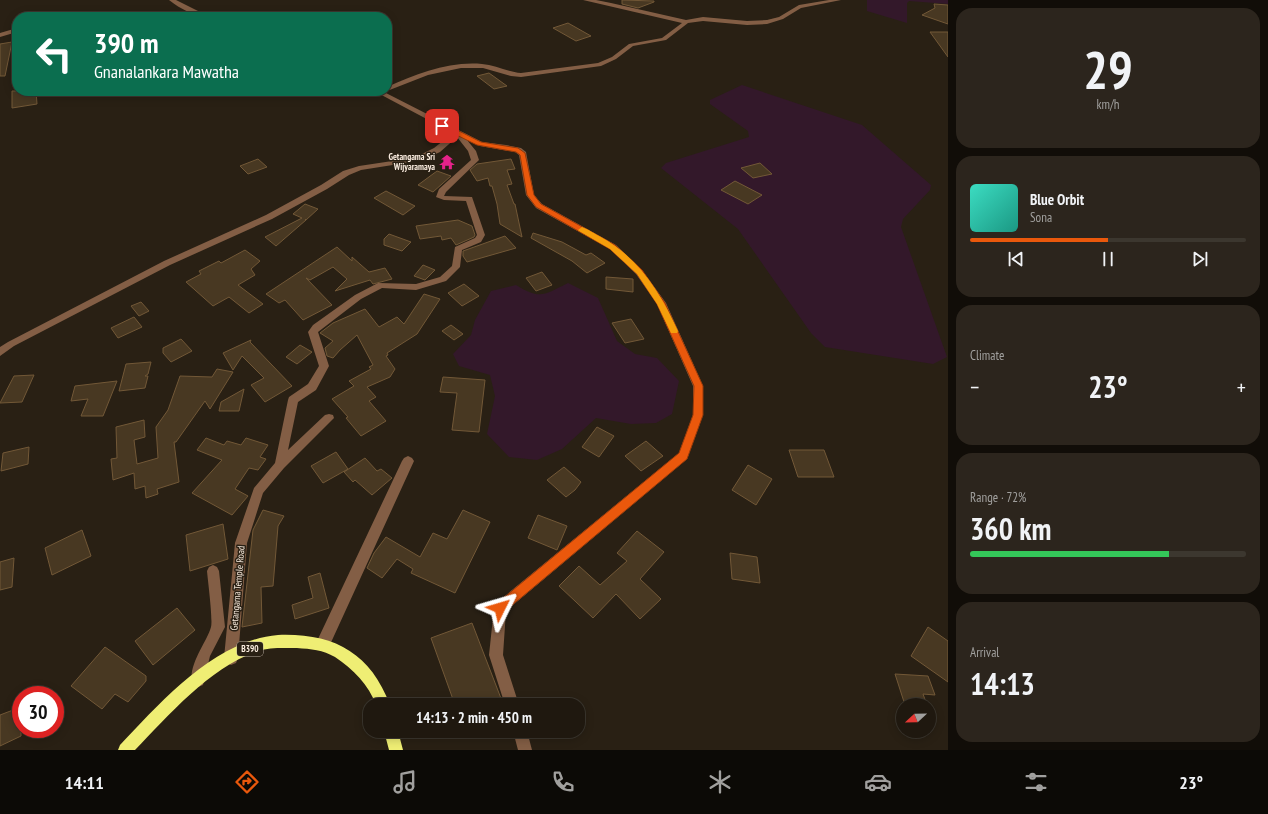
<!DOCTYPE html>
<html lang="en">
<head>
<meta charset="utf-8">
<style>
  body { margin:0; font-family:"PT Sans Narrow",sans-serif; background:#2c251d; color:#f1f3f6; height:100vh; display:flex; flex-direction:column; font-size:15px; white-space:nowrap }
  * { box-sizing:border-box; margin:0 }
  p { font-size:13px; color:#a1a09e }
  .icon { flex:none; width:22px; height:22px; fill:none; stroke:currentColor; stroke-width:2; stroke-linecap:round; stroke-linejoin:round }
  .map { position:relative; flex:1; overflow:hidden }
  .side { display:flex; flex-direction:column; gap:8px; padding:8px; background:#110d08; width:320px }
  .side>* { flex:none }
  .banner { position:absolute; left:12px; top:12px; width:380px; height:84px; border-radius:16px; box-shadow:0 2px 10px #0003,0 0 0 1px #3c372f; background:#0b6e4f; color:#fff; overflow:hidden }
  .needle { width:26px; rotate:248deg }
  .buttons { position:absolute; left:896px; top:698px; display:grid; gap:8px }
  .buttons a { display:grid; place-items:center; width:40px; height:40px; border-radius:50%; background:#1f180f; box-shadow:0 2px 10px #0003,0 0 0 1px #3c372f; font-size:20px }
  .speed { position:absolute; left:12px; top:686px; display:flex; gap:8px; font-size:20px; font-weight:700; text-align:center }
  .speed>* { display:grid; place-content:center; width:52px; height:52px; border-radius:50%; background:#1f180f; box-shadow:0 2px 10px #0003,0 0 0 1px #3c372f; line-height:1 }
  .speed .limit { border:6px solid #d22; background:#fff; color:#111 }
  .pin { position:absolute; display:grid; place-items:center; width:34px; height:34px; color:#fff; margin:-17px; border-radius:8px; box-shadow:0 2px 6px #0006 }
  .me { position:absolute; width:44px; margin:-22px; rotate:50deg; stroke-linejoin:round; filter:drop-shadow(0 0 3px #0008) }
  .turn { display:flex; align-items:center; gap:14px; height:84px; padding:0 16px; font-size:18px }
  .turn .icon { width:52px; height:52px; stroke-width:2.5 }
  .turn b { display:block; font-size:28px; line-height:34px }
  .big { font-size:30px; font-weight:600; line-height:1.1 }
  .side .card { flex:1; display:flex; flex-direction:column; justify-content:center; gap:6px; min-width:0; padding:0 14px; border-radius:16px; background:#2c251d }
  .side .dial { align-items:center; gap:0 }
  .dial b { font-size:52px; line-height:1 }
  .song { display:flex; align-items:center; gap:12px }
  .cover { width:48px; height:48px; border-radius:6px; background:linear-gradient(135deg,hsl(170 70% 55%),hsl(170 70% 35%)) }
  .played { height:4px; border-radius:2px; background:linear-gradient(90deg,#ea580c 50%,#3c372f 50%) }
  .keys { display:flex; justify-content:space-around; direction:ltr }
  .heat { display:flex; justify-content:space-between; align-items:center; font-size:22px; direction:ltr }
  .charge { height:6px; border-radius:3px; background:linear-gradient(90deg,#34c759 72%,#3c372f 0) }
  .trip { position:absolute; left:363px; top:698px; width:222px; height:40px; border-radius:16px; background:#1f180f; box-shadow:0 2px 10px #0003,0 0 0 1px #3c372f; font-weight:600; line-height:40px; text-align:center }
  .tab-bar { display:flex; height:64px; justify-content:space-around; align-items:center; background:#0c0a06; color:#a1a09e }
  .tab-bar .icon { width:28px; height:28px }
  .tab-bar .current { color:#ea580c }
  .tab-bar b { font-size:18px; color:#f1f3f6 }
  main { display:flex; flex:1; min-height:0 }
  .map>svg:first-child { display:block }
</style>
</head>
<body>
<main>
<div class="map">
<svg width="948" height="750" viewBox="0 0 948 750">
  <rect width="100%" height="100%" fill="#292014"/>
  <path fill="#33182a" d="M867,0H948V4L909,1L907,3V23L867,11Z
    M742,85L862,125L931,185L930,190L903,219L901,227L947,357L933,364L825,347L811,333L738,229L661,168L666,163L749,137L748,131L710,104V100Z
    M568,283L598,298L617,341L635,354L657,358L679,381L672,414L656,423L631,424L596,418L562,449L537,460L509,457L487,434L495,396L490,375L459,366L453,354L471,335L475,320L491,291L516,285C540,300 544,295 568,283Z"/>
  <path fill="#483822" stroke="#725837" d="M622,0L654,1V2L638,8L622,4Z
    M934,4L948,5V24L922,15L935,8Z
    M568,23L591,36L576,41L553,28Z
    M930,32H948V57Z
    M12,42L5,76H0V44Z
    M489,73L507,86L494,89L477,76Z
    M12,91H36L37,104L12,108Z
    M258,159L267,167L248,174L240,166Z
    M511,159L515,169L507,170L512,184L507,185L514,204H515L522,237L500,224L497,204L492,186H490L488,178L477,181L470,170L477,164Z
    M760,163L772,174L753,178L741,168Z
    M437,171L451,176L433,192L418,185Z
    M735,181L762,195L748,204L721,190Z
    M386,191L403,200L415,206L403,215L374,198Z
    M305,204L318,209L306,220L305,219L306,220L276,246L265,237L302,218L293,214Z
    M458,220L472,226L475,235L474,237L456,245L451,238L442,240L441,236L420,239L416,226Z
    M533,233L562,242L586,255L591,253L605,263L587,273L572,261L531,238Z
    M389,234L411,242L402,251L384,245V239Z
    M505,236L516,248L467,262L463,256V251Z
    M337,247L352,261V257L369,272L385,268L392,279L373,284L370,280L335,291L347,279L333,267L310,280L306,278L332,305L303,320L285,300L279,303L266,294Z
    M245,250L260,261L251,269L255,275L238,285L263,304L249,313L229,297L213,306L186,282L201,274L199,271L219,261L221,263Z
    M423,265L435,270L425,280L414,276Z
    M542,272L552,285L536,291L526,278Z
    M606,277L633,279V292L606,289Z
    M464,284L479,296L462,306L448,293Z
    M424,294L440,299L417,334L387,353L388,355L386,356L395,369L390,377L367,387L376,397L369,401L386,421L361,436L346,418L348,417L332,399L354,386L349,381L371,369L369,367L373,365L357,335L340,350L333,358L327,356L325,348L333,341L320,333L333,323L365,309L379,327L397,317L404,324Z
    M141,302L149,311L139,316L131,306Z
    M134,317L142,327L118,338L111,328Z
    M631,319L644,339L625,343L612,323Z
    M451,325L463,334L454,340L442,331Z
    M181,339L192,351L171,362L163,353V348Z
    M251,340L250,342L292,386L265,402L251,385L264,378L242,356L233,370L223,353Z
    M300,345L312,352L297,364L286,357Z
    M151,362L148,374L145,376H148L145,388L119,391L126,364Z
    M217,369L233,372L210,409L205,401L176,442H174L179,482L157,489L158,494L146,498L145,486L135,489L134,473L113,480L111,459L117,458L116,427L144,420L145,437L134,440L137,464L158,458L156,427L168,410L180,376L212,377Z
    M34,375L22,402L0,403L14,376Z
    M443,377L485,380L479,432L452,430L457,393L440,392Z
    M117,381L103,416H81L88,399L71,401L75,386Z
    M244,389L239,411H219L221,402Z
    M597,427L614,436L599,457L582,447Z
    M206,438L224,445L227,441L241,445L246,438L268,445L260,457L266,459L258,470L249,468L235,489L248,496L232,515L192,493L222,460L197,450Z
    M646,441L663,456L641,471L625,456Z
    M29,447L28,464L1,471L3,453Z
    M789,450H824L834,477H798Z
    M336,452L348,469L323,483L311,466Z
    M365,458L377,471L381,469L392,478L372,495L355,480L353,482L344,472Z
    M748,465L772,479L756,505L732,490Z
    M564,467L581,482L575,490L566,497L547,480Z
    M263,510L284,516L278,526L273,586L261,587L262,623L242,627L253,530Z
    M463,510L490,522L455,593L411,573L413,569L397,559L382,578L367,568L374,553L386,537L420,557L433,533L447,539Z
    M538,515L567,526L557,550L528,538Z
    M223,524L228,559L190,571L186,535Z
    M82,530L91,556L52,575L45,548Z
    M637,531L664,552L640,579L661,599L640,619L616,594L593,618L559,586L579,566L600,585L627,561L617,553Z
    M730,553L757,557L760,583L732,579Z
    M14,558L12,587L0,590V562Z
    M320,573L329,608L295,619L292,605L313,598L308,577Z
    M177,608L195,630L153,665L135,641Z
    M472,623L502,701L492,705H455L431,638Z
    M928,627L948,641V682L911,656Z
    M105,647L146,676V681L128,702L115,694L102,709L71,686Z
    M895,674L928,676L935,695L923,694L927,705H905Z
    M21,707V736L0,746V715Z"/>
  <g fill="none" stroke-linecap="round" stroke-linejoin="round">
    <path fill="#835e45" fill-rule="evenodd" d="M169,0H176L210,17C196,17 180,9 169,0Z
      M583,0H596L611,3L686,20L703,17L747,21L767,20L779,17L799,5L829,0H841L801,8L783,19L767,24L747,25L703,21L688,23L666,40L633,46L616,59L601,66L521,77L511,76L483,68H461L428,75L387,91V87C417,74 449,61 482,64C495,65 508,72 521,73L598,63L612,57L629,44L662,38L682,23Z
      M17,28V32L0,37V33Z
      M374,91H382L482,142L506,145L521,148L526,152L534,195L542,204L616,245L642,270L666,303L703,386V415L687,459L506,611L503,655L519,705H505L489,655L494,608L495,604L679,453L693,415V386L657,304L636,274L610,249L536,208L526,195L519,155L515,152L480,146L467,140L476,151L479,160L446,192L444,196L472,197L485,235L481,242L462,250L460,267L446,281L416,290L382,288L361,299L318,332L329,366L316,390L298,402L288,450L325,415L329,414L333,415L334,418L284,468L263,493L247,543L238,658L236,663L231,665L226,663L224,658L235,543L254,488L275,463L288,400L289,397L308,384L319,366L308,332L313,325L355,295L378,283L416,284L440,277L452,266L455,247L475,238L477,235L466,201L444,200L436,197L439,189L471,160L468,151L457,137L440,152L427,158L399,164L361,170L349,175L327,189L272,219L170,265L14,346L0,356V347L8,342L164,261L266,215L321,185L343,171L359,166L399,160L422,154L434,148L453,133Z
      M408,456L412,458L414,461L328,649L323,651L318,649L316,644L318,639L402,461L404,458Z
      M213,565L217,567L219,571L225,627L210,656L203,685L198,687L193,685C186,667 207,642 211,627C213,619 208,582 207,571L209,567Z
      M513,731H527L532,750H518Z"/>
    <path fill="#efee74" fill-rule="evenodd" d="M278,635C333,633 370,652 390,705H376C369,685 353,669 335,657C323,650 311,649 297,648C284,648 270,647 258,651C210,667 169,715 135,750H118L120,745C161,702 215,640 278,635Z
      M384,731H398L403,750H389Z"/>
  </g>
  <path fill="#ea580c" stroke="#983908" d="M440,124H445L481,142L518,148L525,153L534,195L541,204L615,245L642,270L665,303L703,386V415L687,459L504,612L500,613L496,612L494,608L496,604L679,453L693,415L694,386L657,304L637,274L610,249L536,207L527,195L520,155L516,152L477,145L440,127Z"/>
  <path fill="#f59e0b" d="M582,227C588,229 595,234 601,237C639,258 660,292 678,331L677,333H671L657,304L637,274L610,249L579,231L578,230Z"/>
  <defs>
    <symbol id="temple-bare" viewBox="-9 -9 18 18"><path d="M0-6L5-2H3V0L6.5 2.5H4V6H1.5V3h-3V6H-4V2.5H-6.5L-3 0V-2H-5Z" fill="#e6228a" stroke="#292014" stroke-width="2.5" paint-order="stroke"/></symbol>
  </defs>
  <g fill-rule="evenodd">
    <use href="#temple-bare" x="436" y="151" width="22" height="22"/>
  </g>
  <g text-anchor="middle" stroke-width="3" stroke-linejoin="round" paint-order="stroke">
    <g font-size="9" font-weight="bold" fill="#fbede0" stroke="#292014" text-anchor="end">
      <text x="435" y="160">Getangama Sri<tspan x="435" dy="10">Wijyaramaya</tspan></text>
    </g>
    <rect fill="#292014" stroke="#bcb0a3" stroke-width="1" x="237" y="642" width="26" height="14" rx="3"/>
    <g font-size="9" font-weight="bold" fill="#fbede0">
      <text x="250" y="652">B390</text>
    </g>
    <g font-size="10" fill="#fbede0" stroke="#292014">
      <text transform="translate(237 588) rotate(-85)" y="4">Getangama Temple Road</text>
    </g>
  </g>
</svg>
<div class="buttons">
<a><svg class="needle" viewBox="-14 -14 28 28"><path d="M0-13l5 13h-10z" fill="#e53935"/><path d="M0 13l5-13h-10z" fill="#a1a09e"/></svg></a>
</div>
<div class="speed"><div class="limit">30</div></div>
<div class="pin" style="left:442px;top:126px;background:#d93025"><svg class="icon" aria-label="arrive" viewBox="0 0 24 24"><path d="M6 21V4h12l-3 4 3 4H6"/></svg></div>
<svg class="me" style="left:500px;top:608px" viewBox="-20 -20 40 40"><path d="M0-17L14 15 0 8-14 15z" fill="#ea580c" stroke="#fff" stroke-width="4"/></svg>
<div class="trip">14:13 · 2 min · 450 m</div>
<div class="banner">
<div class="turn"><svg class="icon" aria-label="left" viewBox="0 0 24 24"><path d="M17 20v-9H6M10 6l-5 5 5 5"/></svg><div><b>390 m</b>Gnanalankara Mawatha</div></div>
</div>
</div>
<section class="side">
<div class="card dial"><b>29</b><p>km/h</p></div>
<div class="card">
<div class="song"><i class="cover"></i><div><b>Blue Orbit</b><p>Sona</p></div></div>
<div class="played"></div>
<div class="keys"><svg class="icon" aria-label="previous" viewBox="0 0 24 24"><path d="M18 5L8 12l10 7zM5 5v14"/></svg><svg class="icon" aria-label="pause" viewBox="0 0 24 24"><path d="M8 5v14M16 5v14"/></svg><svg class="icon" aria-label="next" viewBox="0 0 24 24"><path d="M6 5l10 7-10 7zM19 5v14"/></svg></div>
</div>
<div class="card"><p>Climate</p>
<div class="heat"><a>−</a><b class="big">23°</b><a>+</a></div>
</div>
<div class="card"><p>Range · 72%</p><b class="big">360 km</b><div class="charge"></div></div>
<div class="card"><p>Arrival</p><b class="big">14:13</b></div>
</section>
</main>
<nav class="tab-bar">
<b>14:11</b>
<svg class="icon current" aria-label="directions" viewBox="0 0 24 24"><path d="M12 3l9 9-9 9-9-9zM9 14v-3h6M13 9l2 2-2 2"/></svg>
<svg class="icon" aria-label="music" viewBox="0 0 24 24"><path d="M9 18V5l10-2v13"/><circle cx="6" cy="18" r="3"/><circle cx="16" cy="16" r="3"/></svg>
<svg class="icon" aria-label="phone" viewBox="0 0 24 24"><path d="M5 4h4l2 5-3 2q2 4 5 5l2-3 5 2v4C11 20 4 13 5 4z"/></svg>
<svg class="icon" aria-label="climate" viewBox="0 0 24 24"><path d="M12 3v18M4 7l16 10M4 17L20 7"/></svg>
<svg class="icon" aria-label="car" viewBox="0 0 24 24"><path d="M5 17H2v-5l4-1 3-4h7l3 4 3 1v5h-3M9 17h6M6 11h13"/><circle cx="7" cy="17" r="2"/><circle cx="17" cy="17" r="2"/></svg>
<svg class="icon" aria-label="filters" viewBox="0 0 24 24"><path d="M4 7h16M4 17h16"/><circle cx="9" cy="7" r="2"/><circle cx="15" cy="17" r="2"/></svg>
<b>23°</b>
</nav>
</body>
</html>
